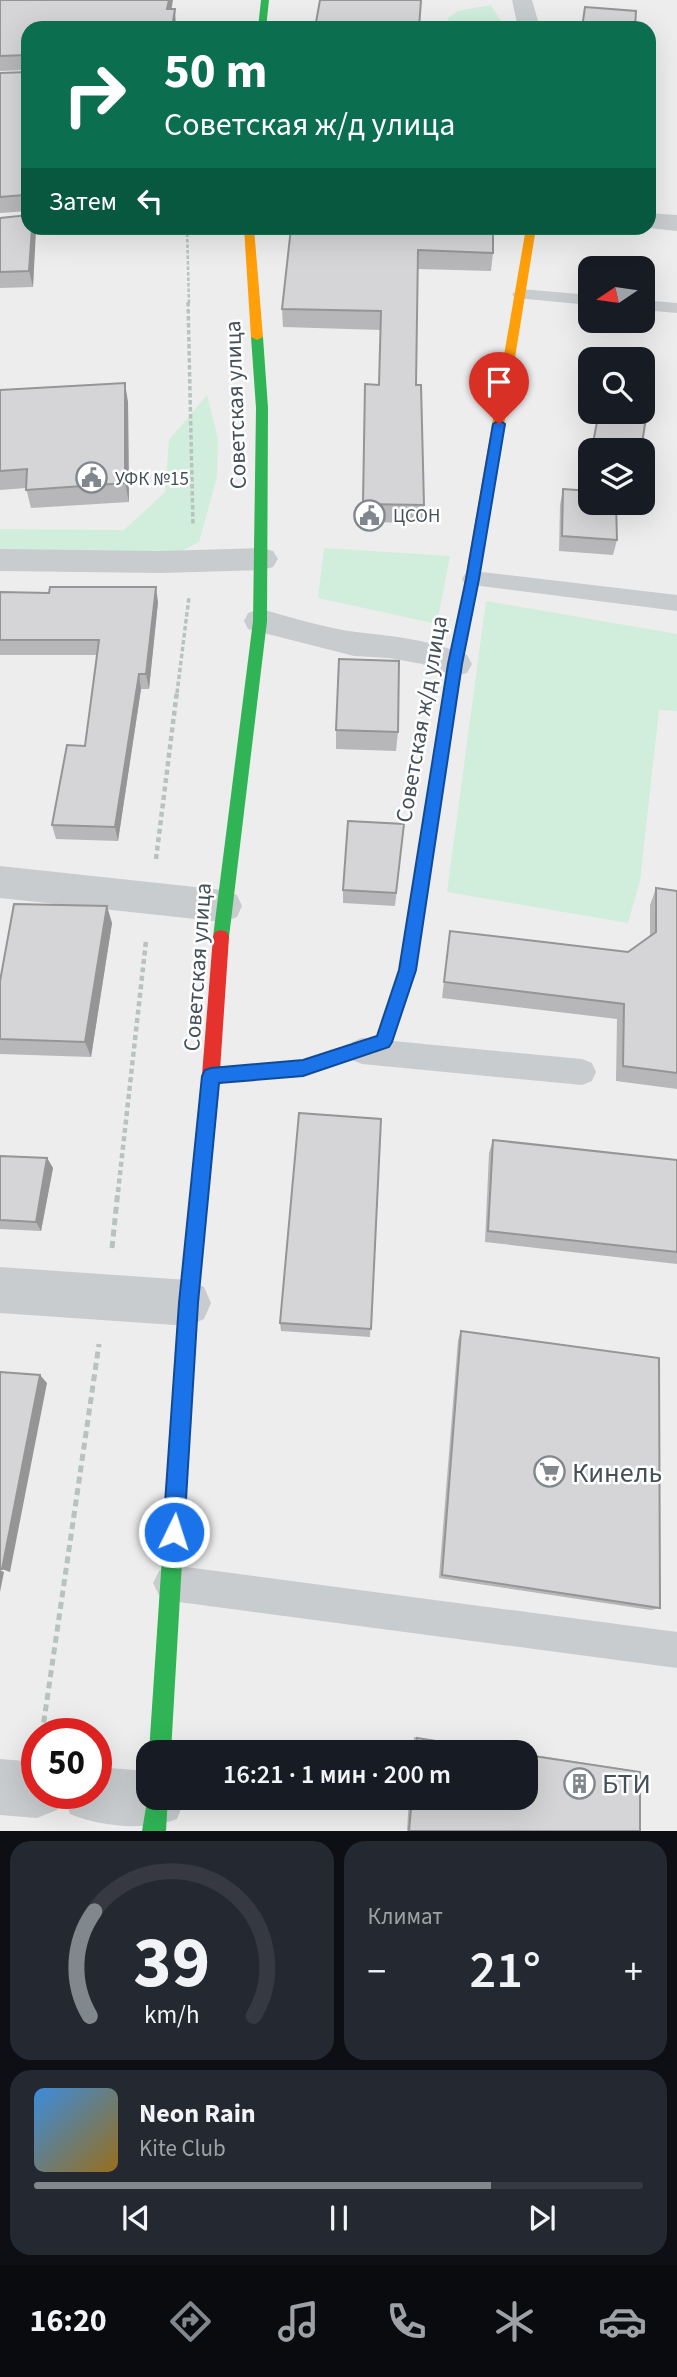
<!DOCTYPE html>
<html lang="ru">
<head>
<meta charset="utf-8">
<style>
  body { margin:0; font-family:"Source Sans 3",sans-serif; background:#242831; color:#f1f3f6; height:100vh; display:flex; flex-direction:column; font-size:26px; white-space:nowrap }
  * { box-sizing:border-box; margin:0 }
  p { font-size:23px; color:#9ea1a6 }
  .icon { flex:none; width:38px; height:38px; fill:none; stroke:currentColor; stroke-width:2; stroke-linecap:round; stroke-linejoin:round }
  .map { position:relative; height:1831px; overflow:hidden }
  .drawer { display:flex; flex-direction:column; gap:10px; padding:10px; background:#0d0f14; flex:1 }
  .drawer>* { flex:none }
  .top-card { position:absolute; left:21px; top:21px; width:635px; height:214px; border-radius:21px; box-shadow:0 7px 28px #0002; background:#0b6e4f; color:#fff; overflow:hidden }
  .needle { width:46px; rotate:257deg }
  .fabs { position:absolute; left:578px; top:256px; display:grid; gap:14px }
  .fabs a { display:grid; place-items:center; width:77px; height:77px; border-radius:14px; background:#171b24; box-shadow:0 7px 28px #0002; font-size:35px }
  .speed { position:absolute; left:21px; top:1718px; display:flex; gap:14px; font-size:35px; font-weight:700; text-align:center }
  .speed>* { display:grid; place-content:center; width:91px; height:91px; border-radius:50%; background:#171b24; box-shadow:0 7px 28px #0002; line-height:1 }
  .speed .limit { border:10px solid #d22; background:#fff; color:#111 }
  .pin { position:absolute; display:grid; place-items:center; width:60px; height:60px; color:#fff; margin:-72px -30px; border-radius:50% 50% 50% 0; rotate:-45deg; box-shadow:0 0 7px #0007 }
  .pin .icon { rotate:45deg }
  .me { position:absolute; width:77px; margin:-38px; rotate:4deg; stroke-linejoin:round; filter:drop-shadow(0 0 5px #0008) }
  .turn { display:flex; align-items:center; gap:24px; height:147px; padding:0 28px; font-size:32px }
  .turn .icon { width:91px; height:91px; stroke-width:2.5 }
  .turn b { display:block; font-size:49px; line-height:60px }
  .then { display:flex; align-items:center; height:66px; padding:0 28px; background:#0003; gap:14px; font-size:26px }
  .big { font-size:52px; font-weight:600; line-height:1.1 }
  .drawer .card { flex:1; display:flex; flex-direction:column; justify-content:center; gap:10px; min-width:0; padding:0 24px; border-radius:21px; background:#242831 }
  .drawer .dial { align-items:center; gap:0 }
  .dial svg { height:182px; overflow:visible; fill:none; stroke:#363941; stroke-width:7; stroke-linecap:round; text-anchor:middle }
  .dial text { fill:#f1f3f6; stroke:none }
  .song { display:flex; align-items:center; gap:21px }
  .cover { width:84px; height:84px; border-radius:10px; background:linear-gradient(135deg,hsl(210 70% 55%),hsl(40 70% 35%)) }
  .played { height:7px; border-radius:4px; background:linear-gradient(90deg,#80878d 75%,#363941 75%) }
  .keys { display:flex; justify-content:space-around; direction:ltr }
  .heat { display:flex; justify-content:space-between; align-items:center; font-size:38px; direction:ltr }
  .drawer .tiles { flex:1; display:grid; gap:10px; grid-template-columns:1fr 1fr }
  .card:last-child { grid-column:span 2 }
  .trip { position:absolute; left:136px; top:1740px; width:402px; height:70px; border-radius:21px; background:#171b24; box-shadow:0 7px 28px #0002; font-weight:600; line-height:70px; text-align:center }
  .dock { display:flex; height:112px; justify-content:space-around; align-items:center; background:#090b0e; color:#9ea1a6 }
  .dock .icon { width:49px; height:49px }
  .dock .on { color:#80878d }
  .dock b { font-size:32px; color:#f1f3f6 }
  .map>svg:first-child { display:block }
</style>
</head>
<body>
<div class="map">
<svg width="677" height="1831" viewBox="0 0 677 1831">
  <rect width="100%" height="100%" fill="#eeeded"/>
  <path fill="#d0eedb" d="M491,5L505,28H447L448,18L458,11Z
    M207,395L218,439L217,477L199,542L160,562L0,559V529L124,530L165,492L169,440Z
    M324,548L450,556L437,624L318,598Z
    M486,601L677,634V711L659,710L640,881L628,923L447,892Z"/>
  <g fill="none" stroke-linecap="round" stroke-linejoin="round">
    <path stroke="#b6c3bf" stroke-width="2.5" stroke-dasharray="3.5 2" stroke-linecap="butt" d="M187,228L189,304"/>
    <path stroke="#b6c3bf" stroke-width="3.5" stroke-dasharray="4.5 2.5" stroke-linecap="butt" d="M188,302L193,525
      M177,693L189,597"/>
    <path stroke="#b6c3bf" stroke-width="4.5" stroke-dasharray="5 3.5" stroke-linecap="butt" d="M156,859L177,691
      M118,1192L146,941"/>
    <path stroke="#b6c3bf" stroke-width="5" stroke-dasharray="7 4.5" stroke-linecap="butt" d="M112,1248L118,1190
      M42,1734L99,1344"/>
    <path fill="#c9ccce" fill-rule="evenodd" d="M521,289L590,295V305L515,298L512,294Z
      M642,300L677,303V313L642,310Z
      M473,571L677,595V611L465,584L462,579L465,574Z
      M362,1038L582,1059L592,1063L596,1072L592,1081L582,1085L362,1064L352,1060L348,1051L352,1042Z
      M171,1565L677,1632V1668L171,1601L159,1595L153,1583L159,1571Z"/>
    <path fill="#c9ccce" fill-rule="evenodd" d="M512,0H532L540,28H518Z
      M649,213L677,215V231L649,228Z
      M262,548L273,551L278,559L273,567L262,570L160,573L0,571V549L160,551Z
      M260,609C291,617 324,628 356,632C400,637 424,639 467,655L472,664L467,673L455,676L422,664L389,658L354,656L248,629L244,621L248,613Z
      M0,866L223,890L237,895L242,906L237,917L223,922L0,898Z
      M0,1267L188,1280L204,1287L211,1303L204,1319L188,1326L0,1313Z
      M0,1759L37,1762V1794H96V1767L149,1771V1797L185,1799L177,1819C145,1831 102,1827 70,1814L63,1795L57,1810L37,1818L0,1815Z"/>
    <path fill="#30b455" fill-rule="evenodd" d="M261,0H269L266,28H258Z
      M257,334L263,337L268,408L267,621L229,937L227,942L221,944L215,942L213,937L253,621L256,408L251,337Z
      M470,587L477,592L462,664L415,970L389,1047L304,1076L211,1084L205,1082L202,1076L205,1070L211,1068L304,1060L376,1037L399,970L448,664L463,592Z
      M209,1092L215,1094L218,1100L197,1303L171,1752H149L179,1303L200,1100L203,1094Z
      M149,1789V1797H168L166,1831H142Z"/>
    <path fill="#ff9f0a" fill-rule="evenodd" d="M244,228H254L263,337L257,340L251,337Z
      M526,228H536L477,592L470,597L463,592Z"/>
    <path fill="#e5322d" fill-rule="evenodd" d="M221,930L227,932L229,937L218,1100L215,1106L209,1108L203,1106L200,1100L213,937L215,932Z"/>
  </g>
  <path fill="#b7b7b9" d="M0,0L171,9L176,24V28H28V213V211L0,213V73L27,72V70L0,71Z
    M0,218L28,228H35L33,287L0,288Z
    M291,228L493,253L491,271L418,269L416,385L424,505L423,523L362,522L365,384L379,385L381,330L283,327L282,309Z
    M0,390L128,402L129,502L31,508L26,488L0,490Z
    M599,411L641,450H592Z
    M563,489L617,540L613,555L559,551L560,505Z
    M0,592L158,602L149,689H141L118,841L56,839L52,825L85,746L97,655H0Z
    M336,730L398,732L396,751L336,749Z
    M404,824L395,906L343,903V890Z
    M656,888L677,891V1089L616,1081L617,1019L442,998L450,931L628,952L650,937V905Z
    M112,923L91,1057L0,1054V981Z
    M381,1119L370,1337L281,1331L280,1323Z
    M493,1140L677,1160V1264L485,1242L489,1153Z
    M0,1156L47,1158L53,1168L41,1231L0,1229Z
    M461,1331L660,1608L651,1610L439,1578L458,1340Z
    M414,1737L512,1752H413Z
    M527,1754L631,1770L640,1772V1831H407L409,1797H527Z"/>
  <path fill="#959596" d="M169,0H173L169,24L167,9Z
    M175,9L176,28H172Z
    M32,228H35L36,231L33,287L29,271Z
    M125,383L128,402L129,502L125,483Z
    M156,587L158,602L149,689L146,674Z
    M139,674L141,689L118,841L115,827Z
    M107,906L112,923L91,1057L85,1042Z
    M47,1158L53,1168L41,1231L36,1222Z
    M40,1375L47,1383L10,1572L2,1569Z
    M0,1570L4,1572L0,1592Z"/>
  <path fill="#d5d5d7" stroke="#959596" stroke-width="2" d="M0,0H169L167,9H175L172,28H28V209L27,198L24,195L0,197V73L27,72V55L0,56Z
    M320,0H421L419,28H315Z
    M585,7L636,11L635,28H582Z
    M28,215V228H32L29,271L0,272V218Z
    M291,228H493V253L418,250L416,385H421L424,505L363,504L365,384L379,385L381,311L282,309Z
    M125,383V483L26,490L27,469L0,471V390Z
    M599,411H647L641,450L593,443Z
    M563,489L590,491V502H616L617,540L562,536Z
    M50,587H156L146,674H139L115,827L52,825L67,745L85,746L99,640H0V592L49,593Z
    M339,659L399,661L398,732L336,730Z
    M348,821L404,824L396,893L343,890Z
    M656,888L677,891V1073L623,1066L624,1004L444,982L450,931L628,952L656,932Z
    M14,904L107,906L85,1042L0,1039V981Z
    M299,1113L381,1119L371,1329L280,1323Z
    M493,1140L677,1160V1252L488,1231Z
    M0,1156L47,1158L36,1222L0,1220Z
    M461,1331L659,1358L660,1608L442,1575Z
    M0,1372L40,1375L2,1569H0Z
    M417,1738L505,1752H416Z
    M527,1755L640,1772V1831H409L412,1797H527Z"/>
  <path fill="#1a73e8" stroke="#114b97" stroke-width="2" d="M499,420L505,424L479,579L462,664L416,970L392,1042L389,1047L303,1076L219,1083L198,1303L184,1532L181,1539L174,1542L166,1539L163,1532L179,1303L202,1076L205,1070L211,1068L303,1060L377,1036L399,970L448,664L466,579L493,424Z"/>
  <defs>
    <symbol id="civic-ring" viewBox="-11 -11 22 22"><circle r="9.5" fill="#fff" stroke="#80878d" stroke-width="1.5"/><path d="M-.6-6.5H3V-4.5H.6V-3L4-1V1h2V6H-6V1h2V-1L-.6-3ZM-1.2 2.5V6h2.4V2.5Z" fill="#80878d"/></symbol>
    <symbol id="supermarket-ring" viewBox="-11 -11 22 22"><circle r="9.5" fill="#fff" stroke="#80878d" stroke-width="1.5"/><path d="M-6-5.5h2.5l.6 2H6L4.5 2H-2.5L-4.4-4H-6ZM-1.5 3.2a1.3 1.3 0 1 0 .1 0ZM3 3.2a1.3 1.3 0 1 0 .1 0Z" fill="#80878d"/></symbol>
    <symbol id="building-ring" viewBox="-11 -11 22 22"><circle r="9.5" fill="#fff" stroke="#80878d" stroke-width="1.5"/><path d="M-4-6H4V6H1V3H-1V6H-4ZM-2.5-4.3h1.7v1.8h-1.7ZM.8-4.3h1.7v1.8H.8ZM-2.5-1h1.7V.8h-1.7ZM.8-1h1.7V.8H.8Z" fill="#80878d"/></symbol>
  </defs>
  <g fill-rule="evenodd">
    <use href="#civic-ring" x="74" y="460" width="35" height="35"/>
    <use href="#civic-ring" x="352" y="498" width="35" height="35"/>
    <use href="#supermarket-ring" x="532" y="1454" width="35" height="35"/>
    <use href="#building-ring" x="562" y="1766" width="35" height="35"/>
  </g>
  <g text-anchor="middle" stroke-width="5" stroke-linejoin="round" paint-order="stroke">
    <g font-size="19" fill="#44505a" stroke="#fff" text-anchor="start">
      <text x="115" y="485">УФК №15</text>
      <text x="393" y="522">ЦСОН</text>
    </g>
    <g font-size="23" fill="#44505a" stroke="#fff">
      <text transform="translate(235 405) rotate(-92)" y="8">Советская улица</text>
      <text transform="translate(421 719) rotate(-80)" y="8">Советская ж/д улица</text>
      <text transform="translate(197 967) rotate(-86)" y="8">Советская улица</text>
    </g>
    <g font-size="28" fill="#44505a" stroke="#fff" text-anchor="start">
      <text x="572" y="1482">Кинель</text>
      <text x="602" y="1793">БТИ</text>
    </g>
  </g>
</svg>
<div class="fabs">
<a><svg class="needle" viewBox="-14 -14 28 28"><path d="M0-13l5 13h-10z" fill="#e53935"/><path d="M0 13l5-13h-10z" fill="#9ea1a6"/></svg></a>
<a><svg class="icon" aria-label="search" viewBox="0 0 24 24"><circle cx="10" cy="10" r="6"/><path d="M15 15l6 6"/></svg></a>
<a><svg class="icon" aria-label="layers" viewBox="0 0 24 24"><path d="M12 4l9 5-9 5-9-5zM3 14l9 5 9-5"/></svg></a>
</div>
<div class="speed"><div class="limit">50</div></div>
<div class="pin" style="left:499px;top:424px;background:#d93025"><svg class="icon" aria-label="arrive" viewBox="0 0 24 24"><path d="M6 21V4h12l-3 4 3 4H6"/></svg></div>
<svg class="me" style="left:174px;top:1532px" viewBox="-20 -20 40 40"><circle r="17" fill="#1a73e8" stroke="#fff" stroke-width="3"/><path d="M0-11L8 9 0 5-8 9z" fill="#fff"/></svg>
<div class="trip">16:21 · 1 мин · 200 m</div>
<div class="top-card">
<div class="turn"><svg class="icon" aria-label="right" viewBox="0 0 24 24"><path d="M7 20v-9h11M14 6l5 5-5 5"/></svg><div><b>50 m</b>Советская ж/д улица</div></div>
<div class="then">Затем<svg class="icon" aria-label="left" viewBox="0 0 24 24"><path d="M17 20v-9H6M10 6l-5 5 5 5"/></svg></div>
</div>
</div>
<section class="drawer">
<div class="tiles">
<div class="card dial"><svg viewBox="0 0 100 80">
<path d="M14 69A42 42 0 1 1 86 69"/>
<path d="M14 69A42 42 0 0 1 16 23" stroke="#80878d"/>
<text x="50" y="56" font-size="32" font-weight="700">39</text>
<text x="50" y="72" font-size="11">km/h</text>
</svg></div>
<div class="card"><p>Климат</p>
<div class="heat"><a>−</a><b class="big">21°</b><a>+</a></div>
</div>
<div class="card">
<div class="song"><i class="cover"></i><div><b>Neon Rain</b><p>Kite Club</p></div></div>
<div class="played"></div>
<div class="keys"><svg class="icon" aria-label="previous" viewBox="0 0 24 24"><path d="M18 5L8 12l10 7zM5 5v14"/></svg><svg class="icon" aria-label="pause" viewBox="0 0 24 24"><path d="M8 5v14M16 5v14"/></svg><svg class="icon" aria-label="next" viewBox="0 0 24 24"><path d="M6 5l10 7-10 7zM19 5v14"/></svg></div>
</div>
</div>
</section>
<nav class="dock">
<b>16:20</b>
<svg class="icon on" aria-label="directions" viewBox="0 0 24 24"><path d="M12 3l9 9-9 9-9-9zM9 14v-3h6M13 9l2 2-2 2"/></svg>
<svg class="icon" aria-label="music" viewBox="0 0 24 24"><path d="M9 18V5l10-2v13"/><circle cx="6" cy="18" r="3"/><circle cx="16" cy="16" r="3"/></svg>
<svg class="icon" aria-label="phone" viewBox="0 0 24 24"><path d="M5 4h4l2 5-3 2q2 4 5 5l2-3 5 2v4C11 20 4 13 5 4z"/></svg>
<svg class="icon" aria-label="climate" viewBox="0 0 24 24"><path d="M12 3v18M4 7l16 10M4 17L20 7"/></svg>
<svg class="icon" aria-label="car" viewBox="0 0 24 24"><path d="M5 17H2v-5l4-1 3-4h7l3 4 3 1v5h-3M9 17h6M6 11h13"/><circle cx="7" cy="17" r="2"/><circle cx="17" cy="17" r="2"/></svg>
</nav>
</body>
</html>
